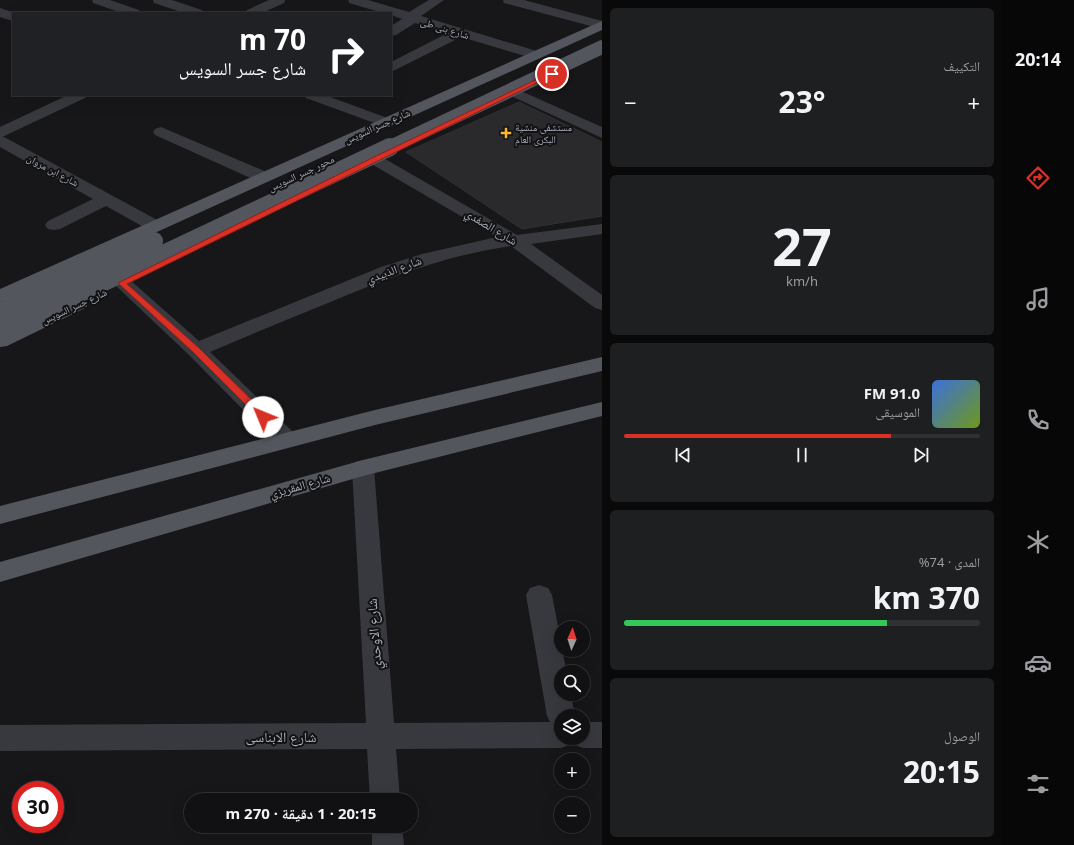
<!DOCTYPE html>
<html lang="ar">
<head>
<meta charset="utf-8">
<style>
  body { margin:0; font-family:"Noto Sans","Noto Naskh Arabic",sans-serif; background:#1e1f21; color:#f1f3f6; direction:rtl; height:100vh; display:flex; flex-direction:column; font-size:15px; white-space:nowrap }
  * { box-sizing:border-box; margin:0 }
  p { font-size:13px; color:#9c9da0 }
  .icon { flex:none; width:22px; height:22px; fill:none; stroke:currentColor; stroke-width:2; stroke-linecap:round; stroke-linejoin:round }
  .map { position:relative; flex:1; overflow:hidden; direction:ltr }
  .details { display:flex; flex-direction:column; gap:8px; padding:8px; background:#09090a; width:400px }
  .details>* { flex:none }
  .banner { position:absolute; left:12px; top:12px; width:380px; height:84px; border-radius:0px; box-shadow:0 4px 16px #0002,0 0 0 1px #303133; direction:rtl; background:#202124; color:#fff; overflow:hidden }
  .needle { width:26px; rotate:3deg }
  .fabs { position:absolute; left:554px; top:621px; display:grid; gap:8px }
  .fabs a { display:grid; place-items:center; width:36px; height:36px; border-radius:50%; background:#111113; box-shadow:0 4px 16px #0002,0 0 0 1px #303133; font-size:20px }
  .speed { position:absolute; left:12px; top:781px; display:flex; gap:8px; font-size:20px; font-weight:700; text-align:center }
  .speed>* { display:grid; place-content:center; width:52px; height:52px; border-radius:50%; background:#111113; box-shadow:0 4px 16px #0002,0 0 0 1px #303133; line-height:1 }
  .speed .limit { border:6px solid #d22; background:#fff; color:#111 }
  .pin { position:absolute; display:grid; place-items:center; width:34px; height:34px; color:#fff; margin:-17px; border:2px solid #fff; border-radius:50%; box-shadow:0 1px 4px #0007 }
  .me { position:absolute; width:44px; margin:-22px; rotate:315deg; stroke-linejoin:round; filter:drop-shadow(0 0 3px #0008) }
  .turn { display:flex; align-items:center; gap:14px; height:84px; padding:0 20px; font-size:18px }
  .turn .icon { width:52px; height:52px; stroke-width:2.5 }
  .turn b { display:block; font-size:28px; line-height:34px }
  .big { font-size:30px; font-weight:700; line-height:1.1 }
  .details .card { flex:1; display:flex; flex-direction:column; justify-content:center; gap:6px; min-width:0; padding:0 14px; border-radius:6px; background:#1e1f21 }
  .details .dial { align-items:center; gap:0 }
  .dial b { font-size:52px; line-height:1 }
  .song { display:flex; align-items:center; gap:12px }
  .cover { width:48px; height:48px; border-radius:6px; background:linear-gradient(135deg,hsl(220 70% 55%),hsl(80 70% 35%)) }
  .played { height:4px; border-radius:2px; background:linear-gradient(90deg,#d93025 75%,#303133 75%) }
  .keys { display:flex; justify-content:space-around; direction:ltr }
  .heat { display:flex; justify-content:space-between; align-items:center; font-size:22px; direction:ltr }
  .charge { height:6px; border-radius:3px; background:linear-gradient(90deg,#34c759 74%,#303133 0) }
  .trip { position:absolute; left:184px; top:793px; width:234px; height:40px; border-radius:20px; background:#111113; box-shadow:0 4px 16px #0002,0 0 0 1px #303133; font-weight:700; line-height:40px; text-align:center; direction:rtl }
  main { display:flex; flex:1; min-height:0 }
  .tabs { display:flex; flex-direction:column; width:72px; justify-content:space-around; align-items:center; background:#070708; color:#9c9da0 }
  .tabs .icon { width:28px; height:28px }
  .tabs .on { color:#d93025 }
  .tabs b { font-size:18px; color:#f1f3f6 }
  .map>svg:first-child { display:block }
</style>
</head>
<body>
<main>
<nav class="tabs">
<b>20:14</b>
<svg class="icon on" aria-label="directions" viewBox="0 0 24 24"><path d="M12 3l9 9-9 9-9-9zM9 14v-3h6M13 9l2 2-2 2"/></svg>
<svg class="icon" aria-label="music" viewBox="0 0 24 24"><path d="M9 18V5l10-2v13"/><circle cx="6" cy="18" r="3"/><circle cx="16" cy="16" r="3"/></svg>
<svg class="icon" aria-label="phone" viewBox="0 0 24 24"><path d="M5 4h4l2 5-3 2q2 4 5 5l2-3 5 2v4C11 20 4 13 5 4z"/></svg>
<svg class="icon" aria-label="climate" viewBox="0 0 24 24"><path d="M12 3v18M4 7l16 10M4 17L20 7"/></svg>
<svg class="icon" aria-label="car" viewBox="0 0 24 24"><path d="M5 17H2v-5l4-1 3-4h7l3 4 3 1v5h-3M9 17h6M6 11h13"/><circle cx="7" cy="17" r="2"/><circle cx="17" cy="17" r="2"/></svg>
<svg class="icon" aria-label="filters" viewBox="0 0 24 24"><path d="M4 7h16M4 17h16"/><circle cx="9" cy="7" r="2"/><circle cx="15" cy="17" r="2"/></svg>
</nav>
<section class="details">
<div class="card"><p>التكييف</p>
<div class="heat"><a>−</a><b class="big">23°</b><a>+</a></div>
</div>
<div class="card dial"><b>27</b><p>km/h</p></div>
<div class="card">
<div class="song"><i class="cover"></i><div><b>91.0 FM</b><p>الموسيقى</p></div></div>
<div class="played"></div>
<div class="keys"><svg class="icon" aria-label="previous" viewBox="0 0 24 24"><path d="M18 5L8 12l10 7zM5 5v14"/></svg><svg class="icon" aria-label="pause" viewBox="0 0 24 24"><path d="M8 5v14M16 5v14"/></svg><svg class="icon" aria-label="next" viewBox="0 0 24 24"><path d="M6 5l10 7-10 7zM19 5v14"/></svg></div>
</div>
<div class="card"><p>المدى · 74%</p><b class="big">370 km</b><div class="charge"></div></div>
<div class="card"><p>الوصول</p><b class="big">20:15</b></div>
</section>
<div class="map">
<svg width="602" height="845" viewBox="0 0 602 845">
  <rect width="100%" height="100%" fill="#171719"/>
  <path fill="#2a2a2d" stroke="#313135" d="M519,102L602,142V216L522,229L406,152Z"/>
  <g fill="none" stroke-linecap="round" stroke-linejoin="round">
    <path fill="#38393f" fill-rule="evenodd" d="M92,0H110L139,10L141,13H122L93,3Z
      M153,0H172L202,10L204,13H184L154,3Z
      M348,0H368L409,12L429,0H444L421,16L540,52L542,55L540,58L535,59L461,37L391,72V62L448,33L415,23L396,35L391,36V26L402,19L391,15V13H383L349,3Z
      M503,0H524L602,21V29L504,3Z
      M0,8L15,13H13V21L0,17Z
      M514,88L602,127V138L509,95L507,92L509,89Z
      M304,95H325L390,119L393,122L390,125L385,127L380,125L306,98Z
      M161,127L269,173L271,177L269,181L263,182L257,181L155,135L153,132L155,129Z
      M0,136L6,138L161,222L164,226L161,230L155,231L149,230L106,206L60,229L54,230L48,229L45,225L48,221L93,199L0,147Z
      M374,154L380,156L517,235L602,224V234L531,244L602,295V310L595,308L511,246C446,255 388,278 328,303C289,319 249,335 210,352L294,433L297,439L294,445L286,447L278,445L189,355L113,283L115,279L122,277L129,279L199,341L381,267L422,254L497,237L368,162L366,159L368,156Z
      M363,460L371,462L374,468L394,723L550,722L547,716L526,595L530,588L539,585L548,588L552,595L561,642V650H562L567,672H561V694H571L575,716H561V738H583V722H602V748H583L573,744L572,742L571,744L561,748L396,749L400,800H370L367,749L0,751V725L366,723L352,468L355,462Z
      M372,826H402L404,845H372Z"/>
    <path fill="#38393f" fill-rule="evenodd" d="M269,0H285L284,3L262,13H245L247,10Z
      M68,95H87L85,98L0,138V127Z"/>
    <path fill="#54565e" fill-rule="evenodd" d="M602,21V30L7,300L0,302V289Z
      M78,298L85,300L88,304L85,308L7,346L0,347V333L71,300Z
      M602,357V371L375,425L0,524V506L375,410Z
      M602,402V416L363,476L0,582V562L363,460Z"/>
    <path stroke="#54565e" stroke-width="14" d="M388,148L602,47"/>
    <path stroke="#54565e" stroke-width="18" d="M0,312L154,241
      M0,331L390,147"/>
  </g>
  <path fill="#d93025" stroke="#8d1f18" d="M550,73L555,74L127,284L199,348L266,414L268,417L266,419H260L193,352L118,283L372,158Z"/>
  <path fill="#f6b732" stroke="#121214" stroke-width="1.5" d="M504 127h4v4h4v4h-4v4h-4v-4h-4v-4h4z"/>
  <g text-anchor="middle" stroke-width="4" stroke-linejoin="round" paint-order="stroke">
    <g font-size="10" fill="#a9aeba" stroke="#121214">
      <text transform="translate(445 28) rotate(17)" y="4">شارع بنى طى</text>
      <text transform="translate(377 126) rotate(-24)" y="4">شارع جسر السويس</text>
      <text transform="translate(53 170) rotate(28)" y="4">شارع ابن مروان</text>
      <text transform="translate(301 173) rotate(-25)" y="4">محور جسر السويس</text>
      <text transform="translate(74 306) rotate(-25)" y="4">شارع جسر السويس</text>
    </g>
    <g font-size="10" fill="#a9aeba" stroke="#121214" text-anchor="start">
      <text x="515" y="131">مستشفى منشية<tspan x="515" dy="12">البكرى العام</tspan></text>
    </g>
    <g font-size="12" fill="#a9aeba" stroke="#121214">
      <text transform="translate(491 227) rotate(31)" y="4">شارع الصفدي</text>
      <text transform="translate(394 270) rotate(-20)" y="4">شارع الذبيدي</text>
      <text transform="translate(300 486) rotate(-16)" y="4">شارع المقريزي</text>
    </g>
    <g font-size="14" fill="#a9aeba" stroke="#121214">
      <text transform="translate(374 634) rotate(-94)" y="5">شارع الاوحدي</text>
      <text x="281" y="742">شارع الابناسى</text>
    </g>
  </g>
</svg>
<div class="fabs">
<a><svg class="needle" viewBox="-14 -14 28 28"><path d="M0-13l5 13h-10z" fill="#e53935"/><path d="M0 13l5-13h-10z" fill="#9c9da0"/></svg></a>
<a><svg class="icon" aria-label="search" viewBox="0 0 24 24"><circle cx="10" cy="10" r="6"/><path d="M15 15l6 6"/></svg></a>
<a><svg class="icon" aria-label="layers" viewBox="0 0 24 24"><path d="M12 4l9 5-9 5-9-5zM3 14l9 5 9-5"/></svg></a>
<a>+</a>
<a>−</a>
</div>
<div class="speed"><div class="limit">30</div></div>
<div class="pin" style="left:552px;top:74px;background:#d93025"><svg class="icon" aria-label="arrive" viewBox="0 0 24 24"><path d="M6 21V4h12l-3 4 3 4H6"/></svg></div>
<svg class="me" style="left:263px;top:417px" viewBox="-20 -20 40 40"><circle r="19" fill="#fff"/><path d="M0-13L10 11 0 6-10 11z" fill="#d93025"/></svg>
<div class="trip">20:15 · 1 دقيقة · 270 m</div>
<div class="banner">
<div class="turn"><svg class="icon" aria-label="right" viewBox="0 0 24 24"><path d="M7 20v-9h11M14 6l5 5-5 5"/></svg><div><b>70 m</b>شارع جسر السويس</div></div>
</div>
</div>
</main>
</body>
</html>
